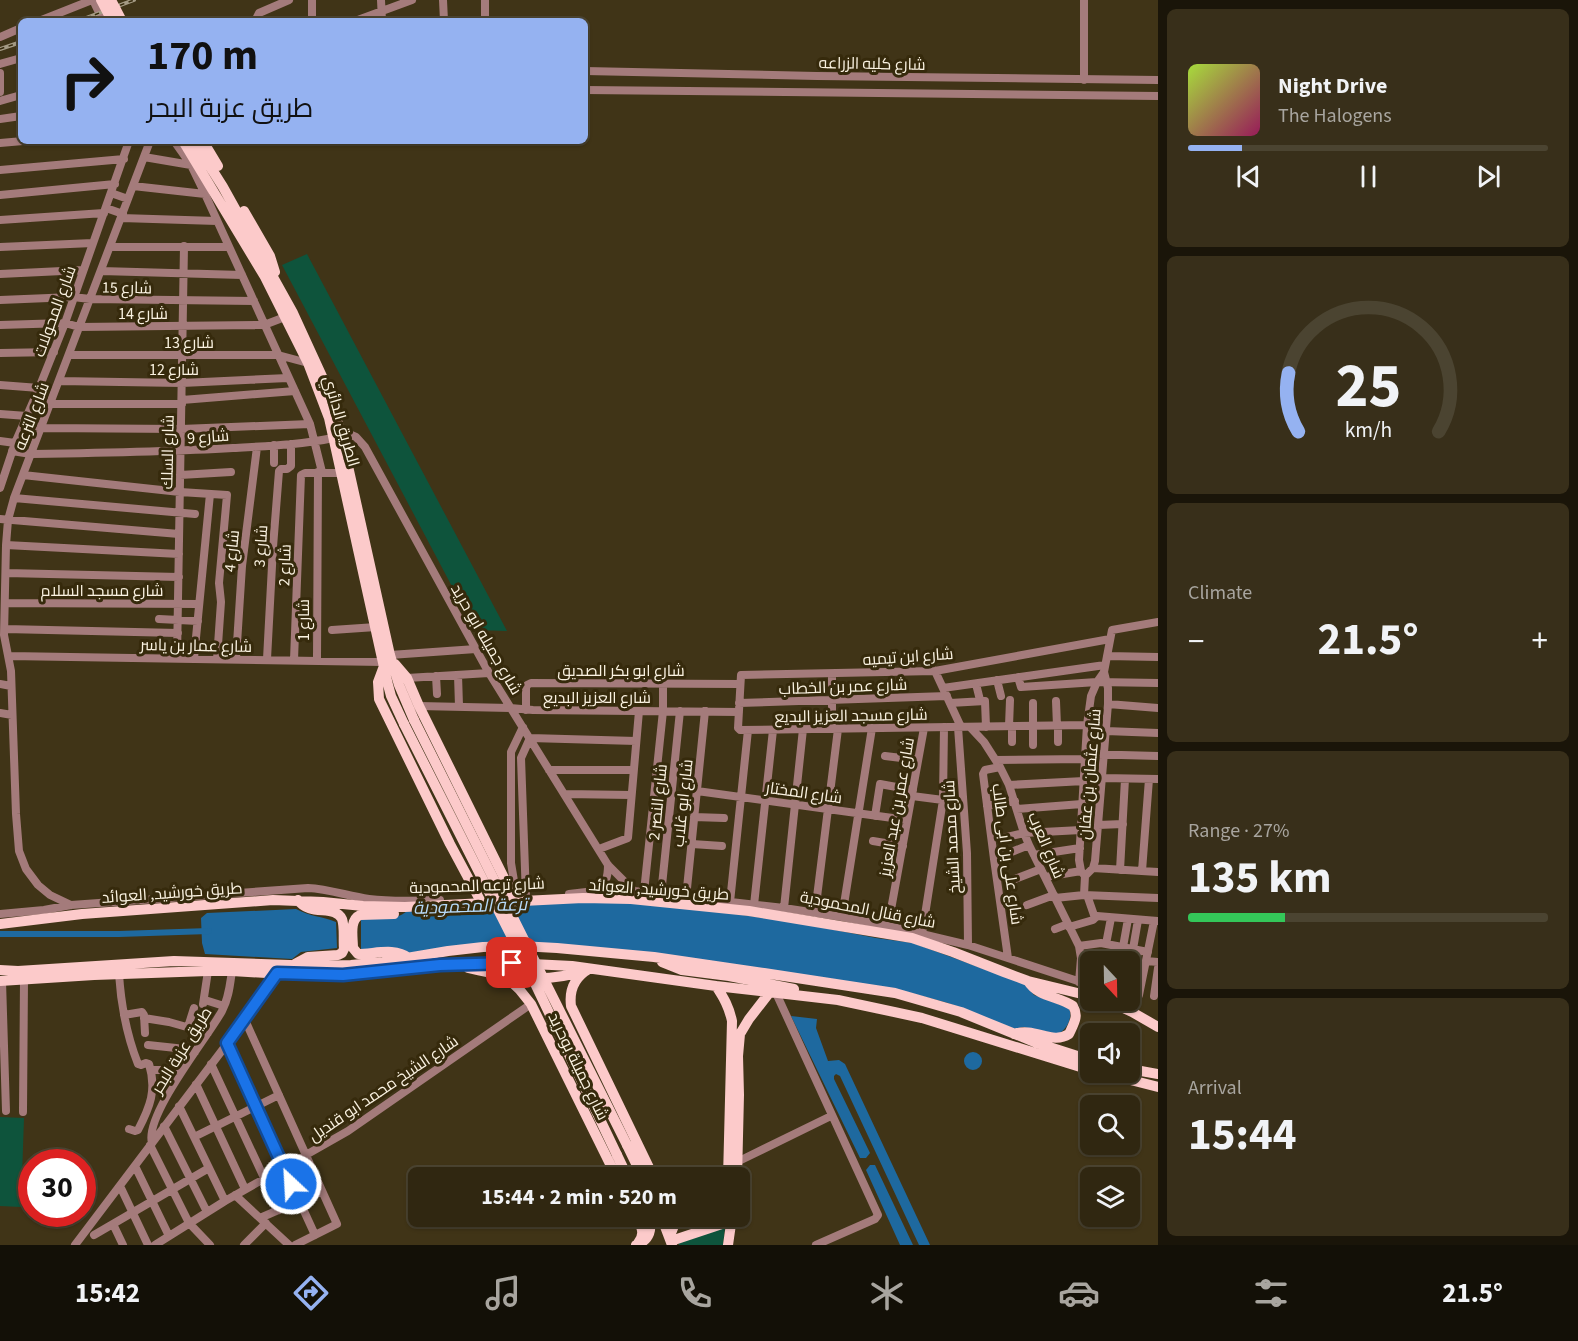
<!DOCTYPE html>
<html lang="en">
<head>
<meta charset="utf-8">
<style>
  body { margin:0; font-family:"Source Sans 3",Cairo,sans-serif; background:#382f1a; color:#f1f3f6; height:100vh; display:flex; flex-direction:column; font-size:22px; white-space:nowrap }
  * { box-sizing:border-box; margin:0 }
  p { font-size:20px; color:#a8a59f }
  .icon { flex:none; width:33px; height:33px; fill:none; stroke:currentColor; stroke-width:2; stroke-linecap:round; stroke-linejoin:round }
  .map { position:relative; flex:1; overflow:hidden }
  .side { display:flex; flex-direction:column; gap:9px; padding:9px; background:#1a1509; width:420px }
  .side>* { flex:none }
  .hud { position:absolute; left:18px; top:18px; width:570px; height:126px; border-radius:9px; box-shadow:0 2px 4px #0004,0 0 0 2px #4b4431; background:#95b2f1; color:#111; overflow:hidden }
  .needle { width:39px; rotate:158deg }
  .controls { position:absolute; left:1080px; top:951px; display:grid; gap:12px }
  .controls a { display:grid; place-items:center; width:60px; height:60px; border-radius:9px; background:#302711; box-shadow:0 2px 4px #0004,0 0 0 2px #4b4431; font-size:30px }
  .speed { position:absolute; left:18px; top:1149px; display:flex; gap:12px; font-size:30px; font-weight:700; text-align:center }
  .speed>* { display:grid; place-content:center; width:78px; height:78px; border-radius:50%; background:#302711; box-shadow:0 2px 4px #0004,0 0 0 2px #4b4431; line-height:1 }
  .speed .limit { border:9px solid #d22; background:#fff; color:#111 }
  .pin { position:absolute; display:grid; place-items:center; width:51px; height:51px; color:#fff; margin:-26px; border-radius:12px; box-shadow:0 3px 9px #0006 }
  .me { position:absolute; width:66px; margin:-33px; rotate:335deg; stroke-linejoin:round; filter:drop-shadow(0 0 4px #0008) }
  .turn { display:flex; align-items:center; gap:21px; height:126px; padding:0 30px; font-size:27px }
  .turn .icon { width:78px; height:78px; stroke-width:2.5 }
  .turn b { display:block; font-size:42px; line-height:51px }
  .big { font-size:45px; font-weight:700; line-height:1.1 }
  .side .widget { flex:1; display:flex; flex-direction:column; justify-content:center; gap:9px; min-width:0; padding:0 21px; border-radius:9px; background:#382f1a }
  .side .dial { align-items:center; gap:0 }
  .dial svg { height:156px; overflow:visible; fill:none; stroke:#4b4431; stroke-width:7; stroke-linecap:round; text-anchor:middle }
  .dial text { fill:#f1f3f6; stroke:none }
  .song { display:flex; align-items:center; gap:18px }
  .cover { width:72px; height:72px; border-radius:9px; background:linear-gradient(135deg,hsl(80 70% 55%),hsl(330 70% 35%)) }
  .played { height:6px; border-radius:3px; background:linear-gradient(90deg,#95b2f1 15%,#4b4431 15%) }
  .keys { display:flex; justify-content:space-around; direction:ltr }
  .heat { display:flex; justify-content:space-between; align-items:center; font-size:33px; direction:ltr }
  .charge { height:9px; border-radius:4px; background:linear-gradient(90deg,#34c759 27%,#4b4431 0) }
  .trip { position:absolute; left:408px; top:1167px; width:342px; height:60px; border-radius:9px; background:#302711; box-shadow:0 2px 4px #0004,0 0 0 2px #4b4431; font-weight:700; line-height:60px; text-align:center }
  .dock { display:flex; height:96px; justify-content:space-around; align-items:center; background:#131007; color:#a8a59f }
  .dock .icon { width:42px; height:42px }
  .dock .active { color:#95b2f1 }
  .dock b { font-size:27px; color:#f1f3f6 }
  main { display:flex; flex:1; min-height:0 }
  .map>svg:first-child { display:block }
</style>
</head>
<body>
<main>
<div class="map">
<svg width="1158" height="1245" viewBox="0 0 1158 1245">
  <rect width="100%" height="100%" fill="#403417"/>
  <path fill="#0e543c" d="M307,254L507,631L475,630L282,265Z
    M0,1117L24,1118L21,1207L0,1206Z
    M725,1227L723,1245H679L678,1242Z"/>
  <path fill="#1e699f" d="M598,901L641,904L736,914L799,923L876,938L913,943L1025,984L1034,995L1069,1008C1073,1018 1067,1029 1058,1034L1023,1027L1015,1029L948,1003L907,992L538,943L410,954L361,949V918C376,918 396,922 408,910Z
    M296,909C311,917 321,916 336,922L337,948L301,952L292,959L205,954L202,943L201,918L207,913Z
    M791,1016L817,1019L816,1028L828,1061L839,1060L845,1064L930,1245H919L840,1076L836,1074L834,1076V1079L870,1153L866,1158H860Z
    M964 1061a9 9 0 1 1 18 0a9 9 0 1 1-18 0Z
    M870,1165H875L913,1245H900L866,1170Z"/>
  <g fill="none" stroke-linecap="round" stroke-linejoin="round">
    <path stroke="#1e699f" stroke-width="6" d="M0,934H119L209,931"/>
    <path stroke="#a47b7b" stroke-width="8" d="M93,0L103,21
      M381,0L382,21
      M443,0L444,21
      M485,0V21
      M39,21L92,0
      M255,21L259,13L289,0
      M312,21V0
      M355,21L412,0
      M0,37L21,28
      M0,64L21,58
      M585,71L817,76L1158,80
      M0,73V92
      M1084,80V0
      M585,90L1158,96
      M0,101L21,95
      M0,119L21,116
      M174,141L191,165L205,194L310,424L322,472
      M0,143L23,141
      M144,157L191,165
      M0,170L124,159
      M133,186L205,194
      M111,193L128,199
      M0,195L115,184
      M106,208L123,214
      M121,218L217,221
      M0,220L104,213
      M0,247L93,243
      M110,247H229
      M101,271L242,275
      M0,274L83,270
      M0,300L73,297L90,299L254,301
      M0,325L65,323L79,327L264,325L285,317
      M0,353L54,352
      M69,355H278L308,363
      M59,381L182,383L288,378
      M0,385L39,388
      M182,400L295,391
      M50,404H182
      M0,414L27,416
      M24,422L41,428L181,429L310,424
      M340,430L356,437L365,447L489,673L608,865L634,891
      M0,441L15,443
      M12,451L31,454C98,453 166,452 233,448C266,446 300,445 333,438
      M274,463V445
      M23,475L180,492L227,495L219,583L221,602L217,659
      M180,475L231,472
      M0,488L15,443L39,388L65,323L129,141
      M14,498L195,514
      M0,519L179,534
      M6,545L179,554
      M6,573L179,577
      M5,603L199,604
      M159,619L198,621
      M5,629L178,633
      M332,630L376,627
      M390,655L476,649
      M9,656L383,662
      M1107,656L1158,657
      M177,658L184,246
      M194,658L210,494
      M236,659L242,566L257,447
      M267,659L273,547L279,471L281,469H287L291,466V444
      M294,660L301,475L305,473H341
      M317,660L318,472
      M935,671L961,727
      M832,674V729
      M458,675L459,706
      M436,676L437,694
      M1018,677L1021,687L1097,682L1158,683
      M407,678L489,673
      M997,680L1001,696
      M0,684L11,686
      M976,684L980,700
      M943,688L1105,665
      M1056,701L1057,726
      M739,703L947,696
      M950,703L985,701L986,727
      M1033,703V745
      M1108,704L1158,708
      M419,706L510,708L533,710L739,712
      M526,710V688L527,685L531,683L740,684
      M0,713L12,715
      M1087,725L740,730L738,728L741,675L935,671L1110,639
      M1009,726L1010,700
      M1012,726V742
      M958,727L967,853L968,945
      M970,727L984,742L1000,767L1009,785L1024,833L1029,845L1079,946L1081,958L1079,982
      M1106,731L1158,733
      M1058,742V726
      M1085,754L1158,756
      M885,756L918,760
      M996,760L1085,759
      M1000,767L985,770L983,774L994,859L1008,958
      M549,770H633
      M1102,778L1158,779
      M1009,785L1084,781
      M697,791L907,820
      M565,794L631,795
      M912,796L943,800
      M987,806L1015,801
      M1017,809L1082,804
      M875,816L880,784L913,790
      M694,817L724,818
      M1098,825L1123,824
      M1003,838L1024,833L1081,830
      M873,841L903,846
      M692,844L722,846
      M599,849L628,838L639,711
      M1034,855L1080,848
      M994,859L1029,845
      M1093,868L1158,872
      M1120,870L1125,779
      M1142,871L1149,779
      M1085,876L1093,868L1095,861L1108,704V688L1104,672
      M1045,877L1081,871
      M1015,879L1041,869
      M595,891C606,885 608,877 608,865
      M644,892L663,711V683
      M569,894L595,891H634L784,908L842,917L888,926L968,945L1090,985
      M661,895L680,711
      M1084,895L1085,876L1081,871L1079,860L1087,725L1091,696L1097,682L1104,672L1112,630L1158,622
      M1087,895L1095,918
      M522,897L514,881L511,863V752L523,727
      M526,897L521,758L530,738L636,741
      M686,898L705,711
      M1055,898L1084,895L1158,898
      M730,902L748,730
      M71,905L50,895L38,885L26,869L19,851L16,814L11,671L4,635L6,545L8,520L14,498L150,141
      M754,905L773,730
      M1027,905L1054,895
      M784,908L803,729
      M815,913L838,729
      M0,914L44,910L71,905L308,888C329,889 348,896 369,899C393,902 417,901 440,900
      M842,917L872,728
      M888,926L924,728
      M1069,927L1093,920L1097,916L1158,921
      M1055,929L1068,924
      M922,934L943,800L944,727
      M1106,944L1111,918
      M1079,946L1101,943L1148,952
      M1123,947L1128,919
      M1133,949L1138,920
      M1146,961L1158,962
      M119,974C121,1005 127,1036 138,1064L141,1065L146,1063L149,1064C157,1090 150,1107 138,1130L135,1131L129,1129
      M2,981L6,1111
      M776,993L878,1215L875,1219L816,1245
      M1132,994L1138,950
      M1139,995L1154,921
      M1154,996L1158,968
      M205,1000L224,1006
      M203,1004L208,971
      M124,1015L142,1012L144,1015L145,1033
      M144,1018L169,1022L208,1033
      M245,1020L337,1224L295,1245
      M188,1027L194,1008
      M227,1043L315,1235
      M148,1045L176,1048L195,1052
      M211,1064L279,1210
      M151,1070H169L182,1071
      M196,1084L245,1189
      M179,1106L225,1201
      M23,1112L24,980
      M164,1126L207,1212
      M194,1137L279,1095
      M152,1143C144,1115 208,1037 222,1011C229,998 230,984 232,971
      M150,1145L189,1223L210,1245
      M739,1161L831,1116
      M135,1166L169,1236
      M120,1186L148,1245
      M235,1195L289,1245
      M260,1218L322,1191
      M113,1224L123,1245
      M94,1235L209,1168
      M75,1245L245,1020L277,973
      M155,1245L225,1201L348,1131L531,1004
      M244,1245L266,1223"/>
    <path stroke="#fccaca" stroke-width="10" d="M183,141L265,277L308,363L329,418L387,681L391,696L404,724
      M194,141L223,187L293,313L326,385L340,430L390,655L399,685L414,720
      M203,141L218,166
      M244,211L270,256L275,272
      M395,664L407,678L419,706L514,898
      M384,666L378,682L379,699L450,844L480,900
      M394,914L360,915C349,920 353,937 353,948L358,954C375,954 394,947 409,958
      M0,924L82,914L273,900L323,902L363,906L405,907L583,898L631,899L749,911L912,938L953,952L1004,972L1028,981L1090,996
      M662,962L682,970L729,976L794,989
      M295,964L308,957L338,955L342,953L344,949C343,941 345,927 342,919C335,904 310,917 298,900
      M468,968C505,977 546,984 583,971
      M589,969C575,977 569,990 571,1006L654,1178
      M0,970L18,971L174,961L318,966L351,965L383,962L448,951L483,947L520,946L557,948L654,957L764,973L895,993L961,1012L1037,1043L1090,1060
      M504,975L519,989L531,1004L617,1178
      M0,981L94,975L208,971H232L299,975H343L456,964L512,963L572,966L716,986L838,1000L922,1018L1090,1070
      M716,986C724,998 729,1007 732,1021L728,1178
      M1106,1000L1132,1012L1158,1027
      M1014,1034C1035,1027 1052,1045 1069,1034C1074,1023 1079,1016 1073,1006C1058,996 1038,997 1028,981
      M1130,1069L1158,1074
      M1099,1072L1158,1087
      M627,1145L643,1178
      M617,1155L628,1178
      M737,1178L739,1095L738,1056L740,1034L749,1019L770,992
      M636,1216C641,1226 646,1234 638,1243
      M661,1216L672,1245
      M669,1236C673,1230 676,1224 673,1216
      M671,1241L731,1221
      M636,1245C650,1240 653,1229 648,1216
      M728,1245L732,1217"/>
    <defs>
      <path id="rail" d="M78,21L134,0
        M0,49L21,42"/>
    </defs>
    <use href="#rail" stroke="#a49a84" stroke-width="4"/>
    <use href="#rail" stroke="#362a0c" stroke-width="1.5" stroke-dasharray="4.5" stroke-linecap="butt"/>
    <path stroke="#fccaca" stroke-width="10" d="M101,0L112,21
      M111,0L122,21
      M414,720L627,1145
      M404,724L530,973L617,1155"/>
  </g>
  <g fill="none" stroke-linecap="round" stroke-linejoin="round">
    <defs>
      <path id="route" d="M291,1184L227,1043L277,973L343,975L440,965L512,963"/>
    </defs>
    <use href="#route" stroke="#114b97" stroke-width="15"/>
    <use href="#route" stroke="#1a73e8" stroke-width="10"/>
  </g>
  <g text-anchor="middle" stroke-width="6" stroke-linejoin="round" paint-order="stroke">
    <g font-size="16" fill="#faf2e1" stroke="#362a0c">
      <text transform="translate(872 63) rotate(1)" y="6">شارع كليه الزراعه</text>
      <text transform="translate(127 287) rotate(1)" y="6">شارع 15</text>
      <text transform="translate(54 311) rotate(-70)" y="6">شارع المحولات</text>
      <text x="143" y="319">شارع 14</text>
      <text x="189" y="348">شارع 13</text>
      <text x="174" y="375">شارع 12</text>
      <text transform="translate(31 416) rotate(-69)" y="6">شارع الترعه</text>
      <text transform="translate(342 421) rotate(74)" y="6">الطريق الدائري</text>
      <text transform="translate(208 436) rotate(-4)" y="6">شارع 9</text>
      <text transform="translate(167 452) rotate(-89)" y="6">شارع السلك</text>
      <text transform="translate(260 546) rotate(-86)" y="6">شارع 3</text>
      <text transform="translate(231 551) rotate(-84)" y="6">شارع 4</text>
      <text transform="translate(284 565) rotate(-88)" y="6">شارع 2</text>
      <text x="102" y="596">شارع مسجد السلام</text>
      <text transform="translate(303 620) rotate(-90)" y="6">شارع 1</text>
      <text transform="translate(487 639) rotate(60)" y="6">شارع جميله ابو حريد</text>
      <text transform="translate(196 645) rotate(1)" y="6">شارع عمار بن ياسر</text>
      <text transform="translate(908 656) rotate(-4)" y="6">شارع ابن تيميه</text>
      <text x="621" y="676">شارع ابو بكر الصديق</text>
      <text transform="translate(843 686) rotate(-2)" y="6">شارع عمر بن الخطاب</text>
      <text x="597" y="703">شارع العزيز البديع</text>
      <text transform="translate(851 715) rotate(-1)" y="6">شارع مسجد العزيز البديع</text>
      <text transform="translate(1089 774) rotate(-85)" y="6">شارع عثمان بن عفان</text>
      <text transform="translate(804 792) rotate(8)" y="6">شارع المختار</text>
      <text transform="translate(657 802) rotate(-84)" y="6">شارع النصر 2</text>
      <text transform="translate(682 803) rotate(-84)" y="6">شارع ابو غلاب</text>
      <text transform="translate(896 807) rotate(-80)" y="6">شارع عمر بن عبد العزيز</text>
      <text transform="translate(951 837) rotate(-93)" y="6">شارع محمد الشيخ</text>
      <text transform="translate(1047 845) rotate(67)" y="6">شارع العرب</text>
      <text transform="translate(1008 854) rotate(82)" y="6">شارع على بن ابى طالب</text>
      <text transform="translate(477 885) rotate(-2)" y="6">شارع ترعه المحمودية</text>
      <text transform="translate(659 889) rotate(4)" y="6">طريق خورشيد, العوائد</text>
      <text transform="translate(172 892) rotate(-4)" y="6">طريق خورشيد, العوائد</text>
      <text transform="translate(868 909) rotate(11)" y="6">شارع قنال المحمودية</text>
      <text transform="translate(181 1050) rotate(-58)" y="6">طريق عزبة البحر</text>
      <text transform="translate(579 1066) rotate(64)" y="6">شارع جميلة بوحريد</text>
      <text transform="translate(383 1088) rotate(-34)" y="6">شارع الشيخ محمد ابو قنديل</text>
    </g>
    <g font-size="18" font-style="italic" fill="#b6d9f8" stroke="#362a0c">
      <text transform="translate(470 906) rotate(-2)" y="6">ترعة المحمودية</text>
    </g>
  </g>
</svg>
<div class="controls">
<a><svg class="needle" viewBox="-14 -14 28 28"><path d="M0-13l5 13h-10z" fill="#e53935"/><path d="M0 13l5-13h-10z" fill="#a8a59f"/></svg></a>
<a><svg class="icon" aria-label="sound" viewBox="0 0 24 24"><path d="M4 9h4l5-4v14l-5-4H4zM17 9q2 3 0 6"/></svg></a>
<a><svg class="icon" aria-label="search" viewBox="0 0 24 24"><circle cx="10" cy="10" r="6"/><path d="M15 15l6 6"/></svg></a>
<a><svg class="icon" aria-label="layers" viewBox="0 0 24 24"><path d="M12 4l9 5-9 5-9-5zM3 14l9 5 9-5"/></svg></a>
</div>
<div class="speed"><div class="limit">30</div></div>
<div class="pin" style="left:512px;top:963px;background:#d93025"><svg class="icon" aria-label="arrive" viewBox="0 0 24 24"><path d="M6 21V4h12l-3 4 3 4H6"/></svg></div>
<svg class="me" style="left:291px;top:1184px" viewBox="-20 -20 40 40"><circle r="17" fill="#1a73e8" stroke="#fff" stroke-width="3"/><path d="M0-11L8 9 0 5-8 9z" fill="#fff"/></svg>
<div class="trip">15:44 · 2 min · 520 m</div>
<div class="hud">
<div class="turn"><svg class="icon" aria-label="right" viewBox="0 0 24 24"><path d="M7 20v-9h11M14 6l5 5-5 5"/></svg><div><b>170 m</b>طريق عزبة البحر</div></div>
</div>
</div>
<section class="side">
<div class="widget">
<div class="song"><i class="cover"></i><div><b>Night Drive</b><p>The Halogens</p></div></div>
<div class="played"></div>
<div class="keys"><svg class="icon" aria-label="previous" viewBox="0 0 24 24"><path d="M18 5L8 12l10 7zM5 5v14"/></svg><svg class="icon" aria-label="pause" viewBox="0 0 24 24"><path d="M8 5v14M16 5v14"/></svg><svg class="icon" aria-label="next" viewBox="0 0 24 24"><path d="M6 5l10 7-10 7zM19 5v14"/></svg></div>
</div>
<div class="widget dial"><svg viewBox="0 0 100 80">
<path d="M14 69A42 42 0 1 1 86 69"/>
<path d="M14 69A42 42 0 0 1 9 39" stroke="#95b2f1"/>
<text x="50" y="56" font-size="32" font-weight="700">25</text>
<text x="50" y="72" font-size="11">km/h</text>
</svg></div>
<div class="widget"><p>Climate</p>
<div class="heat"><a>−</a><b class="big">21.5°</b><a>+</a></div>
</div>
<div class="widget"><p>Range · 27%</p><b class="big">135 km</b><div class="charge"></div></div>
<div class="widget"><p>Arrival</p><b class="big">15:44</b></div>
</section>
</main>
<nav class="dock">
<b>15:42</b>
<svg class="icon active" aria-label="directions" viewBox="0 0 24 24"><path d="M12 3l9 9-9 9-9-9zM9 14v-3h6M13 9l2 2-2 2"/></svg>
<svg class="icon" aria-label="music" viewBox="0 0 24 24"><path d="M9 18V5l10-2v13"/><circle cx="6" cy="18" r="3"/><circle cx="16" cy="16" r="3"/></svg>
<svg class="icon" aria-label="phone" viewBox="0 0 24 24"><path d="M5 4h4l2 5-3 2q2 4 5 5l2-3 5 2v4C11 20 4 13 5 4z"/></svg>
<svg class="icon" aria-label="climate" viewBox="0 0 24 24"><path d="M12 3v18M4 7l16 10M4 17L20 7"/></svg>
<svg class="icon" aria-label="car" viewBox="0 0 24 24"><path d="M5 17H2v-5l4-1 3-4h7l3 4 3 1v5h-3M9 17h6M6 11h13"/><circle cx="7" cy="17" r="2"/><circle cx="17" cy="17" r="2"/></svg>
<svg class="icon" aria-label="filters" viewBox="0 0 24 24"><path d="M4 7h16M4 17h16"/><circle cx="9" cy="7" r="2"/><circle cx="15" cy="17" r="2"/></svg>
<b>21.5°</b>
</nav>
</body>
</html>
